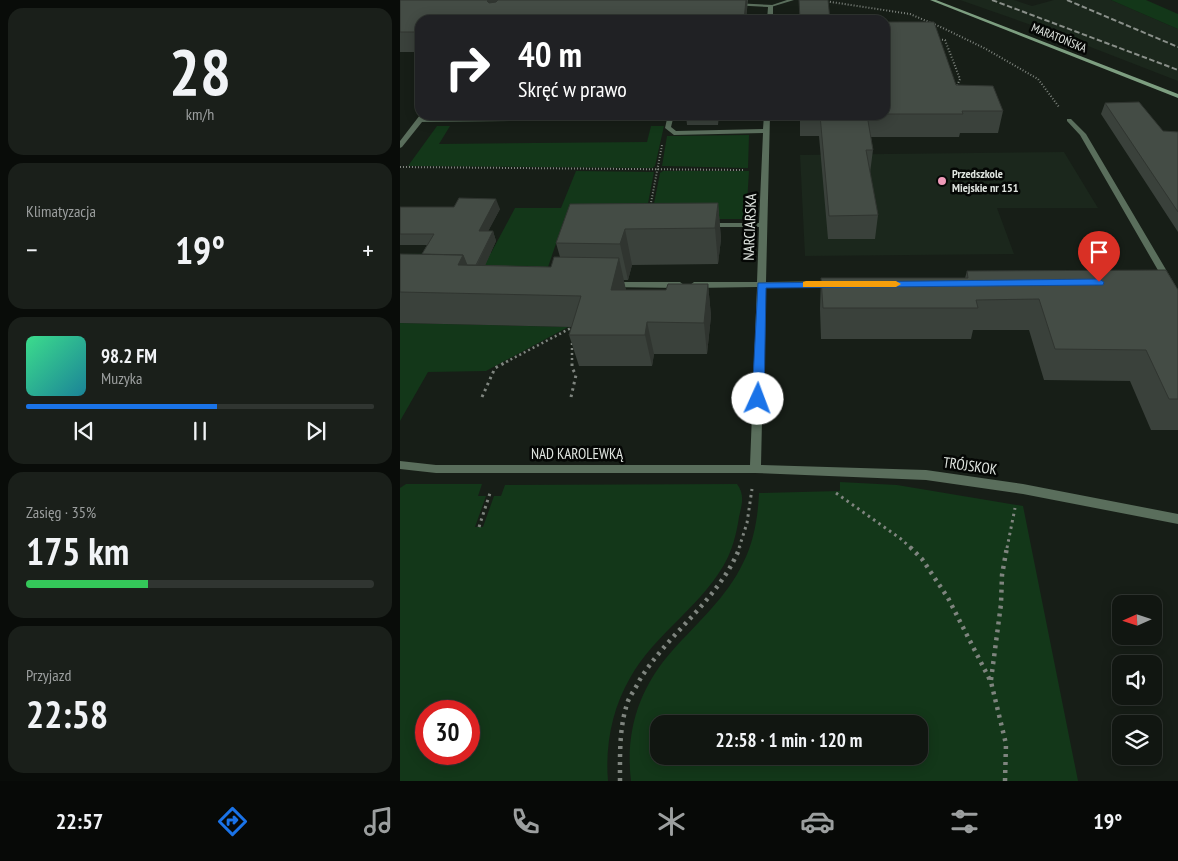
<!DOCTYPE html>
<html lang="pl">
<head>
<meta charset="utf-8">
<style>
  body { margin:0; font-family:"PT Sans Narrow",sans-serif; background:#1a1f1a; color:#f1f3f6; height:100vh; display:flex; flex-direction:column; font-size:19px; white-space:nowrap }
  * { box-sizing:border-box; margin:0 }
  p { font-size:16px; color:#9c9f9f }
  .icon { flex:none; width:28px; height:28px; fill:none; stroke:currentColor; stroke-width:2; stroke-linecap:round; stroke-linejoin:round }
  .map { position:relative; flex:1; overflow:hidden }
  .side { display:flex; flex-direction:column; gap:8px; padding:8px; background:#090c09; width:400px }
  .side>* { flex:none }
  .hud { position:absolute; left:15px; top:15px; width:475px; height:105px; border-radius:15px; box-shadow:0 2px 12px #0003,0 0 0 1px #303531; background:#202124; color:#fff; overflow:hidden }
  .needle { width:32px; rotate:267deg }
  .tools { position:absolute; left:712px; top:595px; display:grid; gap:10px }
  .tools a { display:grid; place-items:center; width:50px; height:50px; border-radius:10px; background:#111611; box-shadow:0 2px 12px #0003,0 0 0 1px #303531; font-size:25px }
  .speed { position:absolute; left:15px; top:700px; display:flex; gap:10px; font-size:25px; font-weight:700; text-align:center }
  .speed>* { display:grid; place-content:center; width:65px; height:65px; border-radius:50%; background:#111611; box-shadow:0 2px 12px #0003,0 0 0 1px #303531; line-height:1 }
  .speed .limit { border:8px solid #d22; background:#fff; color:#111 }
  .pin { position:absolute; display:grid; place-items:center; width:42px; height:42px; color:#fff; margin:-51px -21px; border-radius:50% 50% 50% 0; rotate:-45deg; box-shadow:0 0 5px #0007 }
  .pin .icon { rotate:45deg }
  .me { position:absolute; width:55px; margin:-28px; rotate:2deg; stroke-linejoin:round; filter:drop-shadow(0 0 4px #0008) }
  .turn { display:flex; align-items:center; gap:18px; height:105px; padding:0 20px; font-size:22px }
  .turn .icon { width:65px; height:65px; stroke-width:2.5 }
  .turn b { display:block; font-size:35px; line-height:42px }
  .big { font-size:38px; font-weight:700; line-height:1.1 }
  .side .tile { flex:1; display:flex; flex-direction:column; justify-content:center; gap:8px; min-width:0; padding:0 18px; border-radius:15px; background:#1a1f1a }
  .side .dial { align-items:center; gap:0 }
  .dial b { font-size:65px; line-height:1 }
  .song { display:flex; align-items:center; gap:15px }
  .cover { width:60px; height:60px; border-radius:8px; background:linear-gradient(135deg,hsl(150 70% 55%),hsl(190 70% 35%)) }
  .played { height:5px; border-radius:2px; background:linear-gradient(90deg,#1a73e8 55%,#303531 55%) }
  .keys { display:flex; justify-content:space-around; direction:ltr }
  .heat { display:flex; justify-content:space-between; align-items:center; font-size:28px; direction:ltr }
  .charge { height:8px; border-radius:4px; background:linear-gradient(90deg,#34c759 35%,#303531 0) }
  .trip { position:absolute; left:250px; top:715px; width:278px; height:50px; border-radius:15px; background:#111611; box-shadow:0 2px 12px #0003,0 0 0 1px #303531; font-weight:700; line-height:50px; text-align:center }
  .tab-bar { display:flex; height:80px; justify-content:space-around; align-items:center; background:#070907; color:#9c9f9f }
  .tab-bar .icon { width:35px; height:35px }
  .tab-bar .current { color:#1a73e8 }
  .tab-bar b { font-size:22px; color:#f1f3f6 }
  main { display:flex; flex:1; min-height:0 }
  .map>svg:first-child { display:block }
</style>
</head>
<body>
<main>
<section class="side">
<div class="tile dial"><b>28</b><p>km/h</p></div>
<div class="tile"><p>Klimatyzacja</p>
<div class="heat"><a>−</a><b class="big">19°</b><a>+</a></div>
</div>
<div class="tile">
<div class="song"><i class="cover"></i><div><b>98.2 FM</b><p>Muzyka</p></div></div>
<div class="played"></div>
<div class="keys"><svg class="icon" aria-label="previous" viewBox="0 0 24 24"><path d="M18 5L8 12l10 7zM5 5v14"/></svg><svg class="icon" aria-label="pause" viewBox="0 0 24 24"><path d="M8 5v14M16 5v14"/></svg><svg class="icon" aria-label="next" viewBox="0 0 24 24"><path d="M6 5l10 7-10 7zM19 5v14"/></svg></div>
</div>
<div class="tile"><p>Zasięg · 35%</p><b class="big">175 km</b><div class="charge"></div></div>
<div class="tile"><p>Przyjazd</p><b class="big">22:58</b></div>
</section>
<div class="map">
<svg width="778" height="781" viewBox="0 0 778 781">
  <rect width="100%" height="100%" fill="#171e17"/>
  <path fill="#1b271c" d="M560,0H614L632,6L654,0H711L778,29V81L657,34Z
    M664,152L698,208H597L614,254L405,256L400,155Z"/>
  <path fill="#133719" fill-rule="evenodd" d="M711,0H746L778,14V29Z
    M37,126H50L39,144L247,142L251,126H264L255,166L252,168L8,166Z
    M349,135L348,168L262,166L267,136Z
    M176,171L254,172L245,219L164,220L146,273L0,274V254L91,253L115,208H161Z
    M263,171H349L346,219H251L260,173Z
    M0,323L168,327L86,371L28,372L0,421Z
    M440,482L497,485L623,506L678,781H231C225,732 239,688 272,651C297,623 327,597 343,563C354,542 358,516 359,493L440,491ZM259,724H519V756H259Z
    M6,484H82L78,496H86L75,527H83L94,496H101L105,485L337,484C345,495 342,504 339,517C337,530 334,544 328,557C306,603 255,633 230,678C212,709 205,746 208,781H0V488ZM26,711H69V754H26Z"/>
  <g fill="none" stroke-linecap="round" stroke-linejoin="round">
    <path stroke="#7f857f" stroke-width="2" stroke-dasharray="1 2" stroke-linecap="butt" d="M418,0L510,14L543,28L584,48L638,79L659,107
      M536,39L545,40L560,79L556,88
      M388,116H404
      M0,167L344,170
      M250,208L262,145"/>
    <path stroke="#7f857f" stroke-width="2.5" stroke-dasharray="2 3" stroke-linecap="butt" d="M172,343V362
      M106,362L173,327"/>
    <path stroke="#7f857f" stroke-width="3" stroke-dasharray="2.5 4" stroke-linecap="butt" d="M82,397L95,368L108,361
      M171,397L176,375L172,368V361
      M436,493L501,539L511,548
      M79,527L91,490
      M339,548L347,523L352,489
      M607,548L615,508"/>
    <path stroke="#7f857f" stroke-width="4.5" stroke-dasharray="3 5" stroke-linecap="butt" d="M510,547L522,559L548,598L591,682L606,744L605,781
      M591,680L601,604L602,575L607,547
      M220,781C220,754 219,727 228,701C231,694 236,688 239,681C268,633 319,600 340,547"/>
    <path fill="#5a6e5c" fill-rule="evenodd" d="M387,0H394L371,7L369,6Z"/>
    <path fill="#5a6e5c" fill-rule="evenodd" d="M333,3L373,5V20H367L368,7L331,5Z
      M20,115H26L25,118L274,115L271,127L276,131L363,129L364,115H370L366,282L432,281L436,284L432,287H365L361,465L526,470L623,484L778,514V524L623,494L526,480L355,473H36L0,469V461L36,465H350L357,287L294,288L290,285L294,282H357L359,227H307L303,225L307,223H359L363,133L274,135L265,128L267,119L22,122L2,147L0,148V141Z
      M667,119H671L686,134L778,290V301L774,298L680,135L667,121Z
      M212,282H280L284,285L280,288L209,287L208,285Z"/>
    <path fill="#7d9e80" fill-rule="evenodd" d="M530,0H536L778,94V98Z"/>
    <path stroke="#898f89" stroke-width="2" stroke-dasharray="5.5 2.5" stroke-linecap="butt" d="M592,0L778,70
      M667,0L778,47"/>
  </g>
  <path fill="#3a413b" d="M0,0H348L346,20H20V52H0Z
    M485,22L556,85L603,111L598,133H560L559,137H471L473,150L470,173L478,215L475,239H428L419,136H400V115H485Z
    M705,103L763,131L778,132V232L701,114Z
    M286,115H319L318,125H287Z
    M318,203L321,239L318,264L232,265L228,280H223L226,290H266L308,284L311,316L307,354H254L252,366H179L169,335L171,327L0,323V255L22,254L27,245H0V207L100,209L88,231H93L96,241L85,265L151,267L160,257L156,243Z
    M567,271L778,290V430H751L730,381L644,380L629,330H573L571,339H421L420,309L421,278H565Z"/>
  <path fill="#303530" d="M88,0H109L93,19L87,1Z
    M346,0H347V7L346,20H344Z
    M96,199L100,209L83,241L79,231Z
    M318,203L321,239L318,264L315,228Z
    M225,229L232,265L228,280L220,244Z
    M93,231L96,241L80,277L76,267Z
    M63,255L76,287L58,265Z
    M219,258L226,290H211Z
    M308,284L311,316L307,354L304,323Z
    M247,322L254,354L252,366L245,335Z"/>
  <path fill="#444c45" stroke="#303530" d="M0,0H88L87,1L89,3L96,2L98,0H346L344,20L64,18L62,20H20V32H0Z
    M399,0H428L430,20H400Z
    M485,22H534L556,85L593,86L603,111H562L563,114H485Z
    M739,102L763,131L778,132V212L705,103Z
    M420,115H467L473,150H466L478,215L429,216Z
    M59,198L96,199L79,231H93L76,265H67L63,255L22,254L34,234H0V207H54Z
    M318,203L315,228L225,229L220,244L156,243L170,204Z
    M0,254L63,255L58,265L151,267L154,257L219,258L211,290H266L268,284H308L304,323L247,322L245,335H169L181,296L0,292Z
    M766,270L778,290V399H769L746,350L655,349L639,299L576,300L578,308H423L421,278H568L567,271Z"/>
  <path fill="#1a73e8" stroke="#114b97" d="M699,279L704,282L703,285L366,288L364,399L358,404L352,399L358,283Z"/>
  <path fill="#f59e0b" d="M406,281H496L501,284L496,287H403V282Z"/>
  <circle fill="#ef9ab8" stroke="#050705" stroke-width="2" cx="542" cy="181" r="5"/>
  <g text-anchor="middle" stroke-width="5" stroke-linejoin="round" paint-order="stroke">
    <g font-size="12" fill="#dfe4df" stroke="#050705">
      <text transform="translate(659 38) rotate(22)" y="4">MARATOŃSKA</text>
    </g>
    <g font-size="12" font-weight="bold" fill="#dfe4df" stroke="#050705" text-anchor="start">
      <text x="552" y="178">Przedszkole<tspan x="552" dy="14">Miejskie nr 151</tspan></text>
    </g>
    <g font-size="15" fill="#dfe4df" stroke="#050705">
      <text transform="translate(350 227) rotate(-88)" y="5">NARCIARSKA</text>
      <text x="177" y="459">NAD KAROLEWKĄ</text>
      <text transform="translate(570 466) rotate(8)" y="5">TRÓJSKOK</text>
    </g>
  </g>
</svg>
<div class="tools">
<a><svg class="needle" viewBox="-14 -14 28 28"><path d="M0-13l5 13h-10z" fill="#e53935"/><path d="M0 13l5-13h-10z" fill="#9c9f9f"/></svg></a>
<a><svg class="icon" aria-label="sound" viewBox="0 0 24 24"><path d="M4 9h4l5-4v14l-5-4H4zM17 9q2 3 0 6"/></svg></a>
<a><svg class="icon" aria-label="layers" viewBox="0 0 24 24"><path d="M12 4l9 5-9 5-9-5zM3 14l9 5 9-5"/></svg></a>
</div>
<div class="speed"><div class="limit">30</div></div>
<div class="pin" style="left:699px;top:282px;background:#d93025"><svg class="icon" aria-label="arrive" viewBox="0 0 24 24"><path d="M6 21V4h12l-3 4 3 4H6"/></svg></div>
<svg class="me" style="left:358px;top:399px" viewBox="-20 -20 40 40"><circle r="19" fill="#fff"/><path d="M0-13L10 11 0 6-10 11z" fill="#1a73e8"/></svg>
<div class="trip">22:58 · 1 min · 120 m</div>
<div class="hud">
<div class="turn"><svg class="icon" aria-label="right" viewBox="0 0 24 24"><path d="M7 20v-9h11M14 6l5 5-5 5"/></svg><div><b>40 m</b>Skręć w prawo</div></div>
</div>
</div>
</main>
<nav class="tab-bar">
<b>22:57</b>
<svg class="icon current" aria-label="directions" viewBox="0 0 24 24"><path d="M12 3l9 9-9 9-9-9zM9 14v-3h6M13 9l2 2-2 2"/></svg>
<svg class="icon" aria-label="music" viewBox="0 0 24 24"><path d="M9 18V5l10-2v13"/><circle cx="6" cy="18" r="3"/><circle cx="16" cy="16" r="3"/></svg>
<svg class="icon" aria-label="phone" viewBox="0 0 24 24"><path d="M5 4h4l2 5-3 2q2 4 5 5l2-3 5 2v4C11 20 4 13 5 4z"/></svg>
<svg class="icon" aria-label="climate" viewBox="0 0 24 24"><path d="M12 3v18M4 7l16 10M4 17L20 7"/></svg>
<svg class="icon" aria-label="car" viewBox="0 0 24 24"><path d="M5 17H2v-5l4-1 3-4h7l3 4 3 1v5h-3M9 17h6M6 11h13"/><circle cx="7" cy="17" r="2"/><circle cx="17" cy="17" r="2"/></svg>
<svg class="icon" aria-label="filters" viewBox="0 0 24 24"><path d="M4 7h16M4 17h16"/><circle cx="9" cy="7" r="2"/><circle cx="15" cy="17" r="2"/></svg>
<b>19°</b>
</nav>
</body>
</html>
